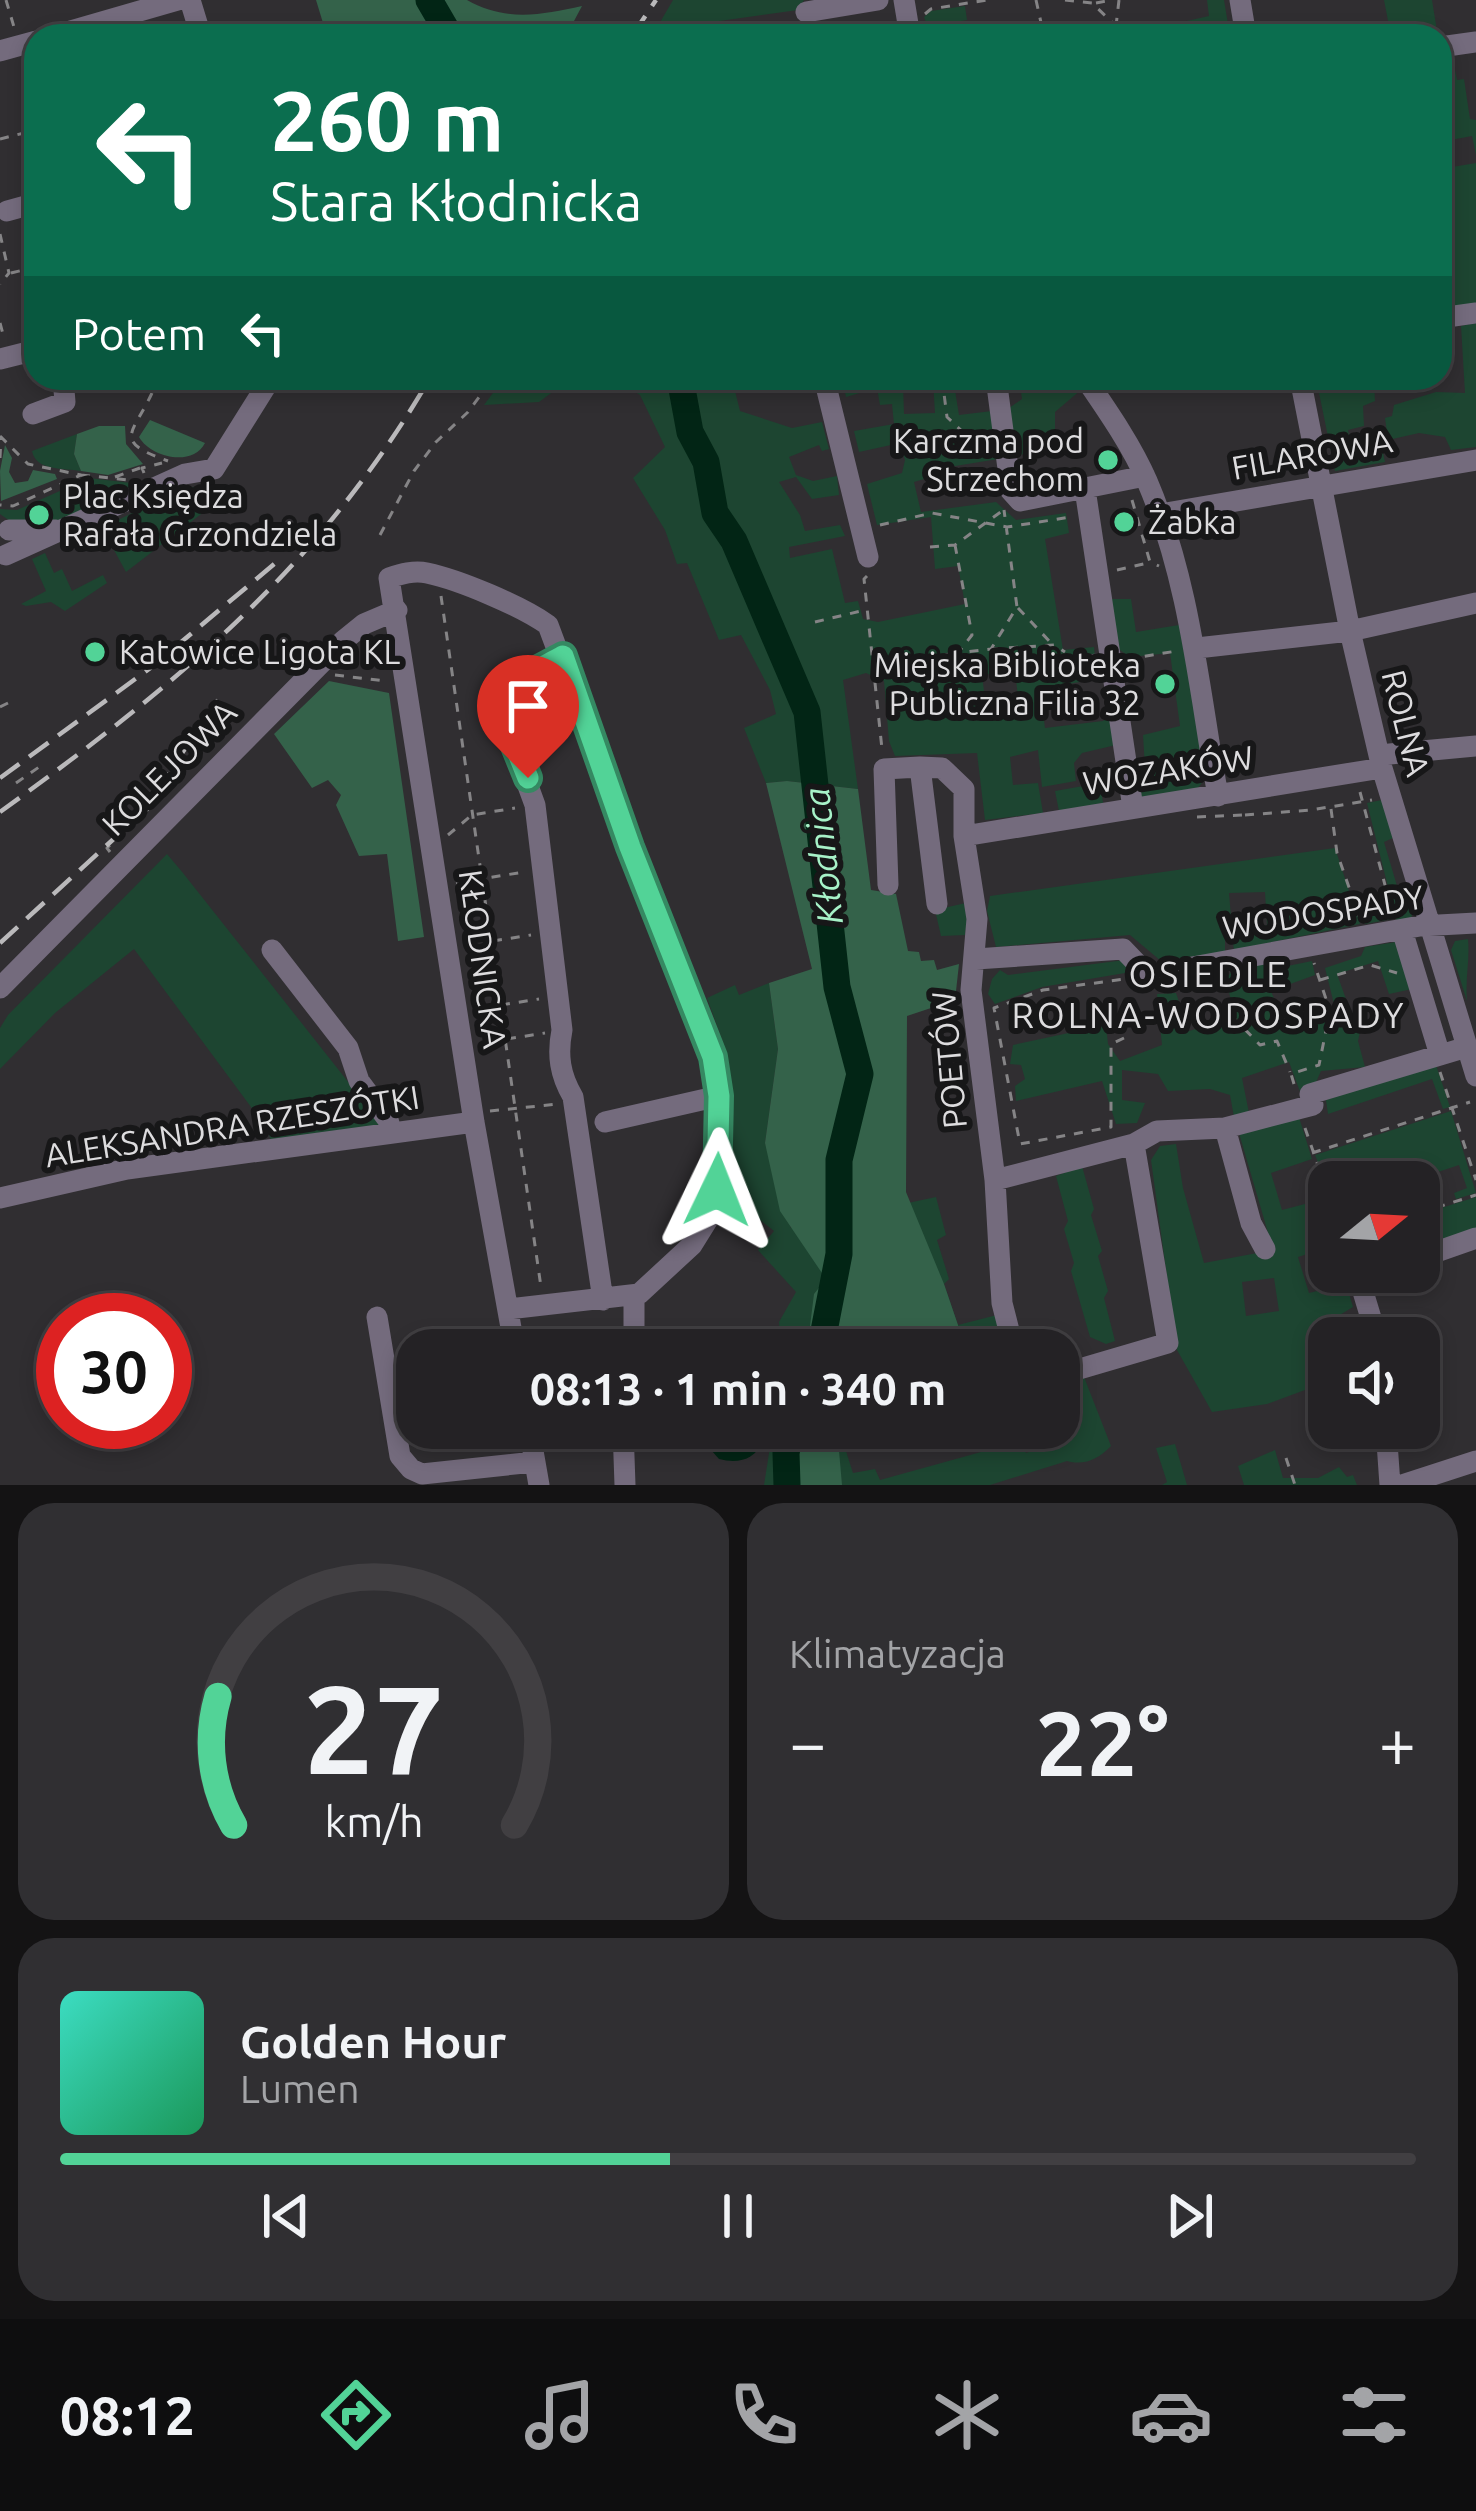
<!DOCTYPE html>
<html lang="pl">
<head>
<meta charset="utf-8">
<style>
  body { margin:0; font-family:Ubuntu,sans-serif; background:#302f32; color:#f1f3f6; height:100vh; display:flex; flex-direction:column; font-size:45px; white-space:nowrap }
  * { box-sizing:border-box; margin:0 }
  p { font-size:39px; color:#a3a4a7 }
  .icon { flex:none; width:66px; height:66px; fill:none; stroke:currentColor; stroke-width:2; stroke-linecap:round; stroke-linejoin:round }
  .map { position:relative; height:1485px; overflow:hidden }
  .panel { display:flex; flex-direction:column; gap:18px; padding:18px; background:#141314; flex:1 }
  .panel>* { flex:none }
  .banner { position:absolute; left:24px; top:24px; width:1428px; height:366px; border-radius:36px; box-shadow:0 6px 18px #0003,0 0 0 3px #413f42; background:#0b6e4f; color:#fff; overflow:hidden }
  .needle { width:78px; rotate:72deg }
  .buttons { position:absolute; left:1308px; top:1161px; display:grid; gap:24px }
  .buttons a { display:grid; place-items:center; width:132px; height:132px; border-radius:24px; background:#242225; box-shadow:0 6px 18px #0003,0 0 0 3px #413f42; font-size:60px }
  .speed { position:absolute; left:36px; top:1293px; display:flex; gap:24px; font-size:60px; font-weight:700; text-align:center }
  .speed>* { display:grid; place-content:center; width:156px; height:156px; border-radius:50%; background:#242225; box-shadow:0 6px 18px #0003,0 0 0 3px #413f42; line-height:1 }
  .speed .limit { border:18px solid #d22; background:#fff; color:#111 }
  .pin { position:absolute; display:grid; place-items:center; width:102px; height:102px; color:#fff; margin:-123px -51px; border-radius:50% 50% 50% 0; rotate:-45deg; box-shadow:0 0 12px #0007 }
  .pin .icon { rotate:45deg }
  .me { position:absolute; width:132px; margin:-66px; rotate:2deg; stroke-linejoin:round; filter:drop-shadow(0 0 9px #0008) }
  .turn { display:flex; align-items:center; gap:42px; height:252px; padding:0 48px; font-size:54px }
  .turn .icon { width:156px; height:156px; stroke-width:2.5 }
  .turn b { display:block; font-size:84px; line-height:102px }
  .then { display:flex; align-items:center; height:114px; padding:0 48px; background:#0003; gap:24px; font-size:45px }
  .big { font-size:90px; font-weight:600; line-height:1.1 }
  .panel .card { flex:1; display:flex; flex-direction:column; justify-content:center; gap:18px; min-width:0; padding:0 42px; border-radius:36px; background:#302f32 }
  .panel .dial { align-items:center; gap:0 }
  .dial svg { height:312px; overflow:visible; fill:none; stroke:#413f42; stroke-width:7; stroke-linecap:round; text-anchor:middle }
  .dial text { fill:#f1f3f6; stroke:none }
  .song { display:flex; align-items:center; gap:36px }
  .cover { width:144px; height:144px; border-radius:18px; background:linear-gradient(135deg,hsl(170 70% 55%),hsl(150 70% 35%)) }
  .played { height:12px; border-radius:6px; background:linear-gradient(90deg,#52d397 45%,#413f42 45%) }
  .keys { display:flex; justify-content:space-around; direction:ltr }
  .heat { display:flex; justify-content:space-between; align-items:center; font-size:66px; direction:ltr }
  .panel .tiles { flex:1; display:grid; gap:18px; grid-template-columns:1fr 1fr }
  .card:last-child { grid-column:span 2 }
  .trip { position:absolute; left:396px; top:1329px; width:684px; height:120px; border-radius:36px; background:#242225; box-shadow:0 6px 18px #0003,0 0 0 3px #413f42; font-weight:600; line-height:120px; text-align:center }
  .tab-bar { display:flex; height:192px; justify-content:space-around; align-items:center; background:#0e0e0f; color:#a3a4a7 }
  .tab-bar .icon { width:84px; height:84px }
  .tab-bar .selected { color:#52d397 }
  .tab-bar b { font-size:54px; color:#f1f3f6 }
  .map>svg:first-child { display:block }
</style>
</head>
<body>
<div class="map">
<svg width="1476" height="1485" viewBox="0 0 1476 1485">
  <rect width="100%" height="100%" fill="#302e31"/>
  <path fill="#1d4531" fill-rule="evenodd" d="M673,0H804L798,10L691,25L682,36H652Z
    M1207,0H1224L1230,36L1129,34L1209,16Z
    M1384,0H1432L1437,31L1391,36Z
    M965,6L967,20L938,25L939,36H931L924,17L931,11Z
    M1453,60L1457,80L1464,79L1470,119L1476,120V155L1472,136L1440,142V63Z
    M1476,163V309L1440,308V169Z
    M1476,323V447L1451,450L1445,437L1419,433L1388,440L1385,418L1392,416L1394,405L1436,392L1465,393L1461,326Z
    M504,378H594L558,388L539,402L484,405Z
    M613,378H802L790,382L780,378L735,391L740,411L792,428L822,422L829,449L822,451L819,445L789,457L796,475L813,481L837,476L839,495L812,499L796,477L779,482L800,515L805,531L840,525L845,536L789,547L790,558L832,549L845,603L858,601L863,619L878,622L965,604L958,566L935,569L931,517L877,525L867,484L902,473L905,460L900,443L859,452L854,431L894,424L892,404L880,405L877,388L846,397L842,378H953L959,415L992,411L998,459L937,469L931,477L914,482L921,512L996,502L1016,520L1066,513L1069,533L1045,539L1063,650L1094,647L1097,679L1040,689L1045,728L1103,721L1111,715L1116,745L1082,753L1074,763L1076,781L1042,787L1038,750L1010,757L1013,785L1038,783L1043,813L985,820L977,753L895,756L889,741L884,681L866,673L843,680L858,789L787,781L766,783L744,728L776,714L770,690L741,635L719,640L687,563L677,564L665,530L633,478L665,447L640,395ZM933,381L935,413L904,414L903,384ZM1015,670L1019,707L1014,713H980L978,692L984,691L982,675Z
    M1019,378H1075L1082,389L1055,412V433L1024,439V454L1015,456L1009,408L1022,399Z
    M1316,378H1347L1350,386L1374,383L1375,401L1363,406L1364,426L1348,430L1353,458L1383,453L1385,462L1335,471Z
    M77,434L74,454L81,471C63,468 36,471 32,451Z
    M89,478L140,484L62,520L17,526L0,514V509L17,510Z
    M208,485L231,491L126,572L102,528L180,489Z
    M45,553L54,573L62,569L72,591L103,575L107,583L65,611L51,602L26,606L21,604L46,591L32,559Z
    M1111,599H1131L1136,632L1179,625L1207,776L1198,788L1137,799L1134,778L1145,767L1143,735L1180,726L1170,653L1130,657L1117,648Z
    M1100,783L1103,803L1059,811L1055,791Z
    M1382,800L1393,838L1384,842L1400,896L1411,894L1415,908L1411,918L1397,923L1367,803Z
    M1335,848L1360,924L1234,950L1231,929L1225,933V952L1161,961L1130,935L996,947L987,911L990,896ZM1265,892L1267,925L1232,928L1229,893Z
    M167,854L183,873L383,1126L272,1142L265,1126L134,949L55,1013L0,1069V1028L8,1015Z
    M1387,895L1392,919L1365,924L1358,901Z
    M970,902L965,935L941,936L935,910Z
    M1468,939C1470,961 1465,978 1467,1001L1451,950L1455,941Z
    M1396,942L1412,989L1389,994L1378,961L1337,974L1351,1013L1365,1010L1358,1041L1365,1067L1321,1071L1313,1089L1302,1097L1289,1062L1242,1078L1249,1113L1234,1117L1230,1095L1210,1089L1168,1091L1158,1074L1122,1070V1100L1145,1103L1137,1123L1116,1124L1102,1081L1016,1101L1015,1086L1025,1079L1021,1065L1010,1064L1013,1045L1106,1025L1108,1044L1120,1061L1162,1045L1157,994L1176,993L1189,1031L1235,1018L1226,979L1232,971L1262,964L1273,969L1312,961L1315,975L1271,991L1286,1028L1336,1012L1325,968L1361,956L1365,947Z
    M1125,960L1131,972L1042,987L995,1004L988,994L992,979L1000,970L1008,975Z
    M769,983L778,1049L765,1143L791,1228L936,1197L946,1235L937,1240L949,1279L944,1284L958,1325L997,1315L1007,1350H993L989,1337L944,1350H781L779,1322L796,1292L758,1250L774,1231L750,1212L732,1224L726,1215L732,1130L727,1053L707,998L735,985L739,995Z
    M1435,1062L1450,1107L1443,1109L1432,1079L1328,1114L1326,1100Z
    M1451,1111L1476,1193L1456,1199L1454,1193L1467,1188L1459,1165L1408,1182H1329V1189L1315,1155Z
    M1298,1114L1312,1159L1271,1173L1282,1210L1324,1199L1329,1206V1247L1298,1257L1309,1293L1346,1284L1353,1307L1333,1319L1338,1337L1312,1348L1321,1384L1267,1404L1212,1412L1177,1350L1151,1160L1160,1146L1176,1144L1183,1188L1204,1263L1273,1250L1239,1133ZM1274,1278L1279,1311L1246,1316L1242,1282Z
    M1082,1166L1094,1209L1091,1215L1102,1251L1098,1256L1108,1291L1104,1298L1115,1341L1106,1344L1090,1337L1071,1271L1074,1263L1064,1229L1068,1221L1056,1176Z
    M1476,1197V1234L1419,1253V1215Z
    M1084,1377L1111,1446C1099,1459 1084,1466 1067,1461L990,1485H764L773,1428H847L845,1448L853,1473L875,1469L880,1480L1021,1441L1026,1453L1055,1443L1051,1428H1059V1385Z
    M1175,1444L1187,1485H1162L1167,1482L1156,1448Z
    M1275,1450L1283,1478H1318L1339,1467L1347,1477L1353,1475L1357,1485H1244L1238,1466Z"/>
  <path fill="#34624a" d="M316,0H467C506,22 541,15 582,6L566,36H327Z
    M150,420L205,443C193,467 151,458 139,437Z
    M99,426H125L126,444L143,464L108,475L81,471L74,454L77,434Z
    M5,445L12,458L9,472L15,483L28,481L33,470L55,474L57,479L1,501L0,471Z
    M329,681L389,693L424,937L398,941L387,854L359,856L336,805L341,795L328,780L312,788L274,734Z
    M787,781L858,789L871,890L896,894L908,951L919,952L921,961L934,960L937,970L959,964L955,1000L907,1016L906,1192L944,1284L958,1325L959,1346L940,1350H807L814,1294L826,1279L780,1211L765,1143L778,1049L769,983L812,969L766,783Z
    M798,1428H837L842,1485H795Z"/>
  <path fill="#022515" d="M715,1428H761L763,1441C755,1460 738,1464 719,1459L711,1450Z"/>
  <g fill="none" stroke-linecap="round" stroke-linejoin="round">
    <path stroke="#022515" stroke-width="27" d="M429,0L450,36
      M680,378L690,432L706,462L715,513L734,541L807,712L837,987L860,1074L839,1160V1254L824,1331L816,1350
      M787,1485L786,1453L791,1428"/>
    <path stroke="#858486" stroke-width="3" stroke-dasharray="9 9" stroke-linecap="butt" d="M6,0L14,27
      M1036,0L1044,36
      M1065,0L1092,3L1116,26V36
      M1119,0L1116,26L1126,36
      M1096,3L1112,0
      M925,14L931,9L987,0
      M0,139L36,130
      M0,234L9,273L0,284
      M11,273L36,267
      M0,323L4,338
      M942,378L947,417L987,455
      M1115,388L1121,383L1146,378
      M152,393C133,434 111,441 168,461
      M0,436L28,464L81,475L13,506L0,505
      M0,458L1,436
      M144,473L142,468L162,463
      M81,475L129,480
      M115,477L140,468
      M1132,500L1150,562L1159,566
      M880,525L932,513L1007,527L1071,517
      M380,535L414,471L436,442L468,412L493,378
      M955,545L972,635L958,653L991,649L1017,607L1004,510
      M930,547L955,545L1002,511
      M1117,570L1148,563
      M867,576L864,579L882,749
      M441,596L541,1287
      M1018,608L1053,645
      M815,622L865,610
      M991,649L1054,645L1065,652
      M1127,659L1177,651
      M872,665L957,653
      M335,675L385,681
      M0,707L8,703
      M16,783L42,765
      M1360,792L1392,911
      M1331,809L1337,853L1359,916
      M1245,815L1311,810L1372,800
      M1197,817L1243,815
      M448,835L472,815L515,808
      M110,852L107,848L162,796
      M456,883L524,872
      M493,941L531,935
      M1320,980L1370,965L1397,973
      M1222,982L1232,1016L1260,1045L1277,1041L1290,1072
      M501,1005L539,999
      M1124,1038L1111,1044V1127L1020,1144L994,1008L1043,990L1125,979
      M507,1039L545,1033
      M1440,1072L1476,1180
      M1294,1084L1291,1074L1319,1065L1330,1011L1314,963
      M490,1111L558,1104
      M1305,1128L1329,1197
      M1312,1153L1470,1102
      M1419,1213L1476,1195
      M1286,1458L1295,1485"/>
    <path stroke="#746b7d" stroke-width="21" d="M190,0L201,36
      M904,0L910,36
      M1240,0L1246,36
      M806,12L878,0
      M53,36L178,0
      M1440,47L1476,42
      M0,51L36,41
      M7,211L36,203
      M1440,318L1476,313
      M0,359L36,350
      M163,378V382
      M824,378L868,557
      M996,378L1011,491L1020,501L1145,476
      M1085,378C1107,410 1132,446 1147,481C1190,581 1199,690 1218,796
      M1300,378L1350,631L1382,768L1476,1076
      M33,414L65,402L63,378
      M1085,489L1133,808
      M1160,514L1476,460
      M9,530H56
      M6,555L185,474L214,469L271,378
      M1197,648L1350,631L1476,603
      M563,656C540,669 510,680 498,704L535,805L562,1030C557,1055 560,1075 573,1097L603,1300
      M1050,671L1111,662
      M1379,755L1476,746
      M920,767L942,768L964,789V836L977,919L971,990L995,1180L1002,1303L1014,1350
      M964,836L1382,768
      M888,885L884,769L920,767L937,904
      M1402,930L1440,1055
      M272,950L348,1048L359,1081L388,1120L392,1133
      M976,959L1123,949L1148,975L1420,926L1476,923
      M0,988L343,641L364,624L397,610
      M605,1122L719,1096
      M995,1180L1134,1144L1157,1131L1225,1128
      M0,1198L127,1169L474,1122
      M1265,1249L1251,1223L1225,1128L1313,1105L1310,1094L1467,1047
      M1419,1258L1476,1238
      M508,1309L639,1294L692,1245L715,1208L717,1190L719,1096L713,1057L670,953L548,625C521,606 460,580 427,573C414,570 401,574 389,578L474,1122L515,1350
      M377,1317L400,1456L411,1469L422,1474L534,1462
      M1377,1338L1361,1285L1382,1272
      M634,1350V1296
      M1059,1375L1168,1343L1134,1144
      M529,1428L539,1485
      M623,1428L625,1485
      M1386,1428L1390,1485
      M1402,1485L1476,1461"/>
    <path stroke="#bab9bb" stroke-width="4.5" stroke-dasharray="24 12" stroke-linecap="butt" d="M632,36L656,0
      M0,778L149,669L279,560
      M0,812C178,683 317,571 430,378
      M0,943L118,835L161,784L218,700"/>
  </g>
  <g fill="none" stroke-linecap="round" stroke-linejoin="round">
    <defs>
      <path id="route" d="M528,778L498,704C510,680 540,669 563,656L630,847L713,1057L719,1096L717,1190"/>
    </defs>
    <use href="#route" stroke="#358962" stroke-width="30"/>
    <use href="#route" stroke="#52d397" stroke-width="21"/>
  </g>
  <g fill="#52d397" stroke="#171718" stroke-width="4.5">
    <circle cx="1108" cy="460" r="12"/>
    <circle cx="39" cy="515" r="12"/>
    <circle cx="1124" cy="522" r="12"/>
    <circle cx="95" cy="652" r="12"/>
    <circle cx="1165" cy="684" r="12"/>
  </g>
  <g text-anchor="middle" stroke-width="12" stroke-linejoin="round" paint-order="stroke">
    <g font-size="33" fill="#dddcde" stroke="#171718" text-anchor="start">
      <text x="1084" y="453" text-anchor="end">Karczma pod<tspan x="1084" dy="38">Strzechom</tspan></text>
      <text x="63" y="508">Plac Księdza<tspan x="63" dy="38">Rafała Grzondziela</tspan></text>
      <text x="1148" y="534">Żabka</text>
      <text x="119" y="664">Katowice Ligota KL</text>
      <text x="1141" y="677" text-anchor="end">Miejska Biblioteka<tspan x="1141" dy="38">Publiczna Filia 32</tspan></text>
    </g>
    <g font-size="33" fill="#dddcde" stroke="#171718">
      <text transform="translate(1312 454) rotate(-10)" y="12">FILAROWA</text>
      <text transform="translate(1406 723) rotate(76)" y="12">ROLNA</text>
      <text transform="translate(169 768) rotate(-45)" y="12">KOLEJOWA</text>
      <text transform="translate(1168 770) rotate(-9)" y="12">WOZAKÓW</text>
      <text transform="translate(1323 912) rotate(-9)" y="12">WODOSPADY</text>
      <text transform="translate(483 959) rotate(82)" y="12">KŁODNICKA</text>
      <text transform="translate(949 1060) rotate(-95)" y="12">POETÓW</text>
      <text transform="translate(232 1126) rotate(-9)" y="12">ALEKSANDRA RZESZÓTKI</text>
    </g>
    <g font-size="36" font-style="italic" fill="#a7f2c8" stroke="#171718">
      <text transform="translate(823 856) rotate(-96)" y="13">Kłodnica</text>
    </g>
    <g font-size="36" letter-spacing="3" fill="#dddcde" stroke="#171718">
      <text x="1209" y="987">OSIEDLE<tspan x="1209" dy="41">ROLNA-WODOSPADY</tspan></text>
    </g>
  </g>
</svg>
<div class="buttons">
<a><svg class="needle" viewBox="-14 -14 28 28"><path d="M0-13l5 13h-10z" fill="#e53935"/><path d="M0 13l5-13h-10z" fill="#a3a4a7"/></svg></a>
<a><svg class="icon" aria-label="sound" viewBox="0 0 24 24"><path d="M4 9h4l5-4v14l-5-4H4zM17 9q2 3 0 6"/></svg></a>
</div>
<div class="speed"><div class="limit">30</div></div>
<div class="pin" style="left:528px;top:778px;background:#d93025"><svg class="icon" aria-label="arrive" viewBox="0 0 24 24"><path d="M6 21V4h12l-3 4 3 4H6"/></svg></div>
<svg class="me" style="left:717px;top:1190px" viewBox="-20 -20 40 40"><path d="M0-17L14 15 0 8-14 15z" fill="#52d397" stroke="#fff" stroke-width="4"/></svg>
<div class="trip">08:13 · 1 min · 340 m</div>
<div class="banner">
<div class="turn"><svg class="icon" aria-label="left" viewBox="0 0 24 24"><path d="M17 20v-9H6M10 6l-5 5 5 5"/></svg><div><b>260 m</b>Stara Kłodnicka</div></div>
<div class="then">Potem<svg class="icon" aria-label="left" viewBox="0 0 24 24"><path d="M17 20v-9H6M10 6l-5 5 5 5"/></svg></div>
</div>
</div>
<section class="panel">
<div class="tiles">
<div class="card dial"><svg viewBox="0 0 100 80">
<path d="M14 69A42 42 0 1 1 86 69"/>
<path d="M14 69A42 42 0 0 1 10 36" stroke="#52d397"/>
<text x="50" y="56" font-size="32" font-weight="700">27</text>
<text x="50" y="72" font-size="11">km/h</text>
</svg></div>
<div class="card"><p>Klimatyzacja</p>
<div class="heat"><a>−</a><b class="big">22°</b><a>+</a></div>
</div>
<div class="card">
<div class="song"><i class="cover"></i><div><b>Golden Hour</b><p>Lumen</p></div></div>
<div class="played"></div>
<div class="keys"><svg class="icon" aria-label="previous" viewBox="0 0 24 24"><path d="M18 5L8 12l10 7zM5 5v14"/></svg><svg class="icon" aria-label="pause" viewBox="0 0 24 24"><path d="M8 5v14M16 5v14"/></svg><svg class="icon" aria-label="next" viewBox="0 0 24 24"><path d="M6 5l10 7-10 7zM19 5v14"/></svg></div>
</div>
</div>
</section>
<nav class="tab-bar">
<b>08:12</b>
<svg class="icon selected" aria-label="directions" viewBox="0 0 24 24"><path d="M12 3l9 9-9 9-9-9zM9 14v-3h6M13 9l2 2-2 2"/></svg>
<svg class="icon" aria-label="music" viewBox="0 0 24 24"><path d="M9 18V5l10-2v13"/><circle cx="6" cy="18" r="3"/><circle cx="16" cy="16" r="3"/></svg>
<svg class="icon" aria-label="phone" viewBox="0 0 24 24"><path d="M5 4h4l2 5-3 2q2 4 5 5l2-3 5 2v4C11 20 4 13 5 4z"/></svg>
<svg class="icon" aria-label="climate" viewBox="0 0 24 24"><path d="M12 3v18M4 7l16 10M4 17L20 7"/></svg>
<svg class="icon" aria-label="car" viewBox="0 0 24 24"><path d="M5 17H2v-5l4-1 3-4h7l3 4 3 1v5h-3M9 17h6M6 11h13"/><circle cx="7" cy="17" r="2"/><circle cx="17" cy="17" r="2"/></svg>
<svg class="icon" aria-label="filters" viewBox="0 0 24 24"><path d="M4 7h16M4 17h16"/><circle cx="9" cy="7" r="2"/><circle cx="15" cy="17" r="2"/></svg>
</nav>
</body>
</html>
